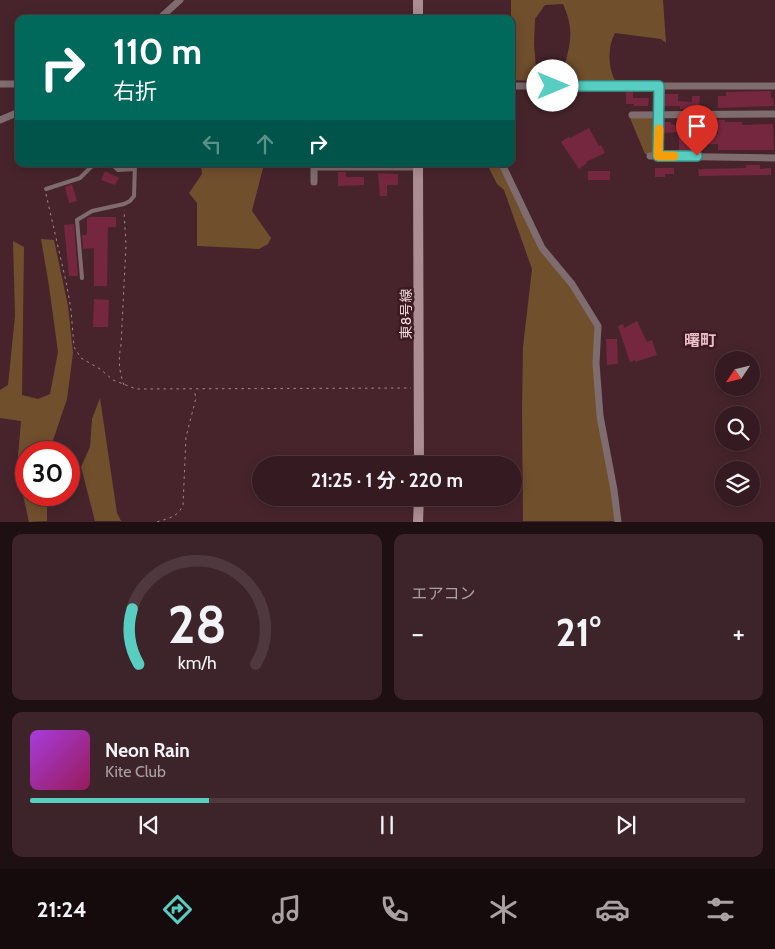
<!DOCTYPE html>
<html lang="ja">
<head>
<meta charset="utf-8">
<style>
  body { margin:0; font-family:Cabin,"Noto Sans JP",sans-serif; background:#3d242a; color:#f1f3f6; height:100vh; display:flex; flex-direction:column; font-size:19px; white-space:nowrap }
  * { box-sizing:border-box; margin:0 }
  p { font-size:16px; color:#aaa1a5 }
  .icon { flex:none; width:28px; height:28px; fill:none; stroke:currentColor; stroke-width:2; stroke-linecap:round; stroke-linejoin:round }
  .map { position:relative; height:522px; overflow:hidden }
  .side { display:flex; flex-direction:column; gap:12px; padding:12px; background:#1d0f12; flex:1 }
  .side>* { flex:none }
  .guide { position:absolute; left:15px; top:15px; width:500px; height:152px; border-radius:10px; box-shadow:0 2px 12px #0003,0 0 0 1px #4f393f; background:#00695c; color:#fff; overflow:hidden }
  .needle { width:32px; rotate:235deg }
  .fabs { position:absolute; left:715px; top:351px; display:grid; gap:10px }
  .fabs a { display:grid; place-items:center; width:45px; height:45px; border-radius:50%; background:#351b21; box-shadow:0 2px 12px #0003,0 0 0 1px #4f393f; font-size:25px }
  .speed { position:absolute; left:15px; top:441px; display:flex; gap:10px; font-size:25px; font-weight:700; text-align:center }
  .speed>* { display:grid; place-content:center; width:65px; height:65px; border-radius:50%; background:#351b21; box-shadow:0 2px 12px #0003,0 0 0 1px #4f393f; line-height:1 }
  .speed .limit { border:8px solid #d22; background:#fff; color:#111 }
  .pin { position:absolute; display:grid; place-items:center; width:42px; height:42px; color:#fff; margin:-51px -21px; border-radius:50% 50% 50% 0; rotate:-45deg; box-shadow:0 0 5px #0007 }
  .pin .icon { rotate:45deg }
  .me { position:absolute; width:55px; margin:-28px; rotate:90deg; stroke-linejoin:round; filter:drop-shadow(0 0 4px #0008) }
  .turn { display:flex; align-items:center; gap:18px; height:105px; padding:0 15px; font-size:22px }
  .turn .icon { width:65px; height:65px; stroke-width:2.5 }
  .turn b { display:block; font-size:35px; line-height:42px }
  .lanes { display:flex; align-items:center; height:48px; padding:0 15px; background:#0003; justify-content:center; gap:25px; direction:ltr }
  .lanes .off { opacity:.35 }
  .big { font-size:38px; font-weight:700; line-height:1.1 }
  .side .tile { flex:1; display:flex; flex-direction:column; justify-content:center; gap:8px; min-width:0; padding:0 18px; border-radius:10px; background:#3d242a }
  .side .dial { align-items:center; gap:0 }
  .dial svg { height:130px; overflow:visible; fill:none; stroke:#4f393f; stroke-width:7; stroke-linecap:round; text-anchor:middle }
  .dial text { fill:#f1f3f6; stroke:none }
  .song { display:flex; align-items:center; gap:15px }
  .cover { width:60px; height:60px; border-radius:8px; background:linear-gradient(135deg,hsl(280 70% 55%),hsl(330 70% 35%)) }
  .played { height:5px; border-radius:2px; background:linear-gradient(90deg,#57cec1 25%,#4f393f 25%) }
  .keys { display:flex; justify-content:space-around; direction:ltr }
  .heat { display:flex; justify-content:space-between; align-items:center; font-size:28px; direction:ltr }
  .side .tiles { flex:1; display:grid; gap:12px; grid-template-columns:1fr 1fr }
  .tile:last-child { grid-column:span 2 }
  .trip { position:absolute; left:252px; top:456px; width:270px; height:50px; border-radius:25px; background:#351b21; box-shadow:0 2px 12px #0003,0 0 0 1px #4f393f; font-weight:700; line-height:50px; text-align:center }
  .tab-bar { display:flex; height:80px; justify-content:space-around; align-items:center; background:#150b0d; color:#aaa1a5 }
  .tab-bar .icon { width:35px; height:35px }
  .tab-bar .on { color:#57cec1 }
  .tab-bar b { font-size:22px; color:#f1f3f6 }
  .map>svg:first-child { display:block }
</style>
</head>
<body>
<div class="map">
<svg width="775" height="522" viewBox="0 0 775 522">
  <rect width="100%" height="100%" fill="#47242c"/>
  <path fill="#704f2d" d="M511,0H663L666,43L661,39L615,33C607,47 608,69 616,82L560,81C568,50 577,35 563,4L545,5L535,19L534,44L537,81L511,80Z
    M652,117L655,120V152L653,154H645L630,118Z
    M201,164H264L252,211L271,238L268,244L259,249L197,246V203L189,193L202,174Z
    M487,164H502L533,230L598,326L596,363L618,521H523L522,409L523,347L532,269L504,190L497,184Z
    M41,239L54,240L68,306L73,353L67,399L49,452H26V495H47V521L29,522L17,468L21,421L0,418V390L8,385L15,316L13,241L24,247L22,395L38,399L50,394L58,352L49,286Z
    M100,398L117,513L121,521H95L81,467L90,447L92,419Z"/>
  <path fill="#74273e" d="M771,91V98H773L774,106L718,108V96H726V92Z
    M626,92H633V98H649L648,106H634V104H626Z
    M664,94H678V101L692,102V96H700L699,108L680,109V106H664Z
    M692,120L700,121V134H718V120H725V122H742V125L773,124L774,150H718V144H700V149H697V151L679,150V132L664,133V122H671V124L675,125H692Z
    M589,128L599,146L601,145L605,153L586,162L587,163L579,169L561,142L568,137L570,138Z
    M746,165H760V169L771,168V175L699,176L698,169L746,168Z
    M655,168H674V174H665V177H655Z
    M105,171L119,178L115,185L101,180Z
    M588,171H610V180H588Z
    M338,172H346V177H364V185L338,186Z
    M378,173L398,174V185H387V196H380Z
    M72,184L77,201L69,203L65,187Z
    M90,217H116V227H108L107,286H94V248L83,249L82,235H87V218Z
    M74,224L78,276H69L64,225Z
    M94,299L109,300L108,327H93Z
    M637,321L647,342L652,340L657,355L635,362V360L630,362L618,326L623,324L624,328Z
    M606,339H617L618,364L607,365Z"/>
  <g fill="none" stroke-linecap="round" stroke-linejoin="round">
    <path stroke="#a3868c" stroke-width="1" stroke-dasharray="2.5 4" stroke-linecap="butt" d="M46,194L67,286L71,310L74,347L81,358L100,369L113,380L136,389L411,388
      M124,385C119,371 118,360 121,345L126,245L124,210
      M157,522C169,518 178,517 183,505L186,437L196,398L194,390"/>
    <path stroke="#7f6c6f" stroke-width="4" d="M112,164L118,170L135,169
      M46,189L80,178L94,164
      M82,278L77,220L92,211L124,204L130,201L134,196L135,164"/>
    <path stroke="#7f6c6f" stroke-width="7" d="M159,19L180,0
      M0,84H19
      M511,86H775
      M632,115L775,114
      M0,120L19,112
      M650,156L775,158
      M659,156V86
      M502,164L542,248L572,284L598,326L596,363L600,416L614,490L618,522
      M314,167H419
      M314,182V164"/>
    <path stroke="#ab8d93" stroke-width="10" d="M418,19V0
      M418,164L419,465
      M418,522L419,498"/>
  </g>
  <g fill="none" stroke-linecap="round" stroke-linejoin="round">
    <defs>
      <path id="route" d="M553,86H659L658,156H697"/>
    </defs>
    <use href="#route" stroke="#39867d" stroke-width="12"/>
    <use href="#route" stroke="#57cec1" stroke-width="9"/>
    <path stroke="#f59e0b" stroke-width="9" d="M659,129L658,156H674"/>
  </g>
  <g text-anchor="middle" stroke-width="5" stroke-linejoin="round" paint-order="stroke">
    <g font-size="14" fill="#efd7db" stroke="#3c1a22">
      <text transform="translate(406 314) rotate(-90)" y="5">東8号線</text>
    </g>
    <g font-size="16" font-weight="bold" fill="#ebbdc5" stroke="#3c1a22">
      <text x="700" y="346">曙町</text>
    </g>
  </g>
</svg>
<div class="fabs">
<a><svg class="needle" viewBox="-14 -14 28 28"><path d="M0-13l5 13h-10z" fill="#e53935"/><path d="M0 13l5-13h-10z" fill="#aaa1a5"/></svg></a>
<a><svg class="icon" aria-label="search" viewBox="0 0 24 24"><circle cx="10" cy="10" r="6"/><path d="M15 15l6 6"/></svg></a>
<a><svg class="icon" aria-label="layers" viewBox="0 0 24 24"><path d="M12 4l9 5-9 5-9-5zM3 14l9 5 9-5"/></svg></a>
</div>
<div class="speed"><div class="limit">30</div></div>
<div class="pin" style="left:697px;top:156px;background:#d93025"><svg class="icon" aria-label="arrive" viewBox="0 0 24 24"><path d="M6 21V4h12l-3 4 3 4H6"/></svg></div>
<svg class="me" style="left:553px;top:86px" viewBox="-20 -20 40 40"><circle r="19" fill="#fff"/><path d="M0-13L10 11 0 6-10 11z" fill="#57cec1"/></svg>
<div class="trip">21:25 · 1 分 · 220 m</div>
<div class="guide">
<div class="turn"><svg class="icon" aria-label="right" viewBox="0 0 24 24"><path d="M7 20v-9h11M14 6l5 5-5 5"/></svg><div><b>110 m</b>右折</div></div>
<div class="lanes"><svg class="icon off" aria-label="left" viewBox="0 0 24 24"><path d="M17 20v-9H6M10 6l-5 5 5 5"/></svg><svg class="icon off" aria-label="ahead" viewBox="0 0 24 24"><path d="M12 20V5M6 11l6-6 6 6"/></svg><svg class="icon" aria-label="right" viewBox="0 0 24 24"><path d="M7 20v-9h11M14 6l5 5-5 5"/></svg></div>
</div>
</div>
<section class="side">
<div class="tiles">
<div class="tile dial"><svg viewBox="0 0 100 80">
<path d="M14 69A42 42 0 1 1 86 69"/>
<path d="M14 69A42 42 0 0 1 10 35" stroke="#57cec1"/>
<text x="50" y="56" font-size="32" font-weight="700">28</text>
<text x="50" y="72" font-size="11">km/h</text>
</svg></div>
<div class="tile"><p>エアコン</p>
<div class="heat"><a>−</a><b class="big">21°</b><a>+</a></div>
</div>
<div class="tile">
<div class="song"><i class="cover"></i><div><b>Neon Rain</b><p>Kite Club</p></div></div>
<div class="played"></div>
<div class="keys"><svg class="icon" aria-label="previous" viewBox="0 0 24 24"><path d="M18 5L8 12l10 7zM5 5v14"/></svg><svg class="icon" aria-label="pause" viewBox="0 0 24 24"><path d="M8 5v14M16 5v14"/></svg><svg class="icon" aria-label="next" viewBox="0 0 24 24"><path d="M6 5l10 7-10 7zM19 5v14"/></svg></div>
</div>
</div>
</section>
<nav class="tab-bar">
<b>21:24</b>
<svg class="icon on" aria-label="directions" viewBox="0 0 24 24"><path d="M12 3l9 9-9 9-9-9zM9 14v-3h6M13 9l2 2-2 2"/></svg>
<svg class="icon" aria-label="music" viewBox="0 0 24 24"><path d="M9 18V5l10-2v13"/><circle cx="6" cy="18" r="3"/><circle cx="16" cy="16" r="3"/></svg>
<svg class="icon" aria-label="phone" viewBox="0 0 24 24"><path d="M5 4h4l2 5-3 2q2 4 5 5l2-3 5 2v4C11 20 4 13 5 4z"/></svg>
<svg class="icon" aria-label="climate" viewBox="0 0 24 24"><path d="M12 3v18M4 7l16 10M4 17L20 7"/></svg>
<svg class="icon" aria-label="car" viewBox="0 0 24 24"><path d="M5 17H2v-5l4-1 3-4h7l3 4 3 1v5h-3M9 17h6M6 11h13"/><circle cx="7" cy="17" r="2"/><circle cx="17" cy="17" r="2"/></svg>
<svg class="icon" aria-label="filters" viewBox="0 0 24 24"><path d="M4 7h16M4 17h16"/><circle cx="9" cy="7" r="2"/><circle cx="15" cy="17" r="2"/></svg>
</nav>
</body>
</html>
